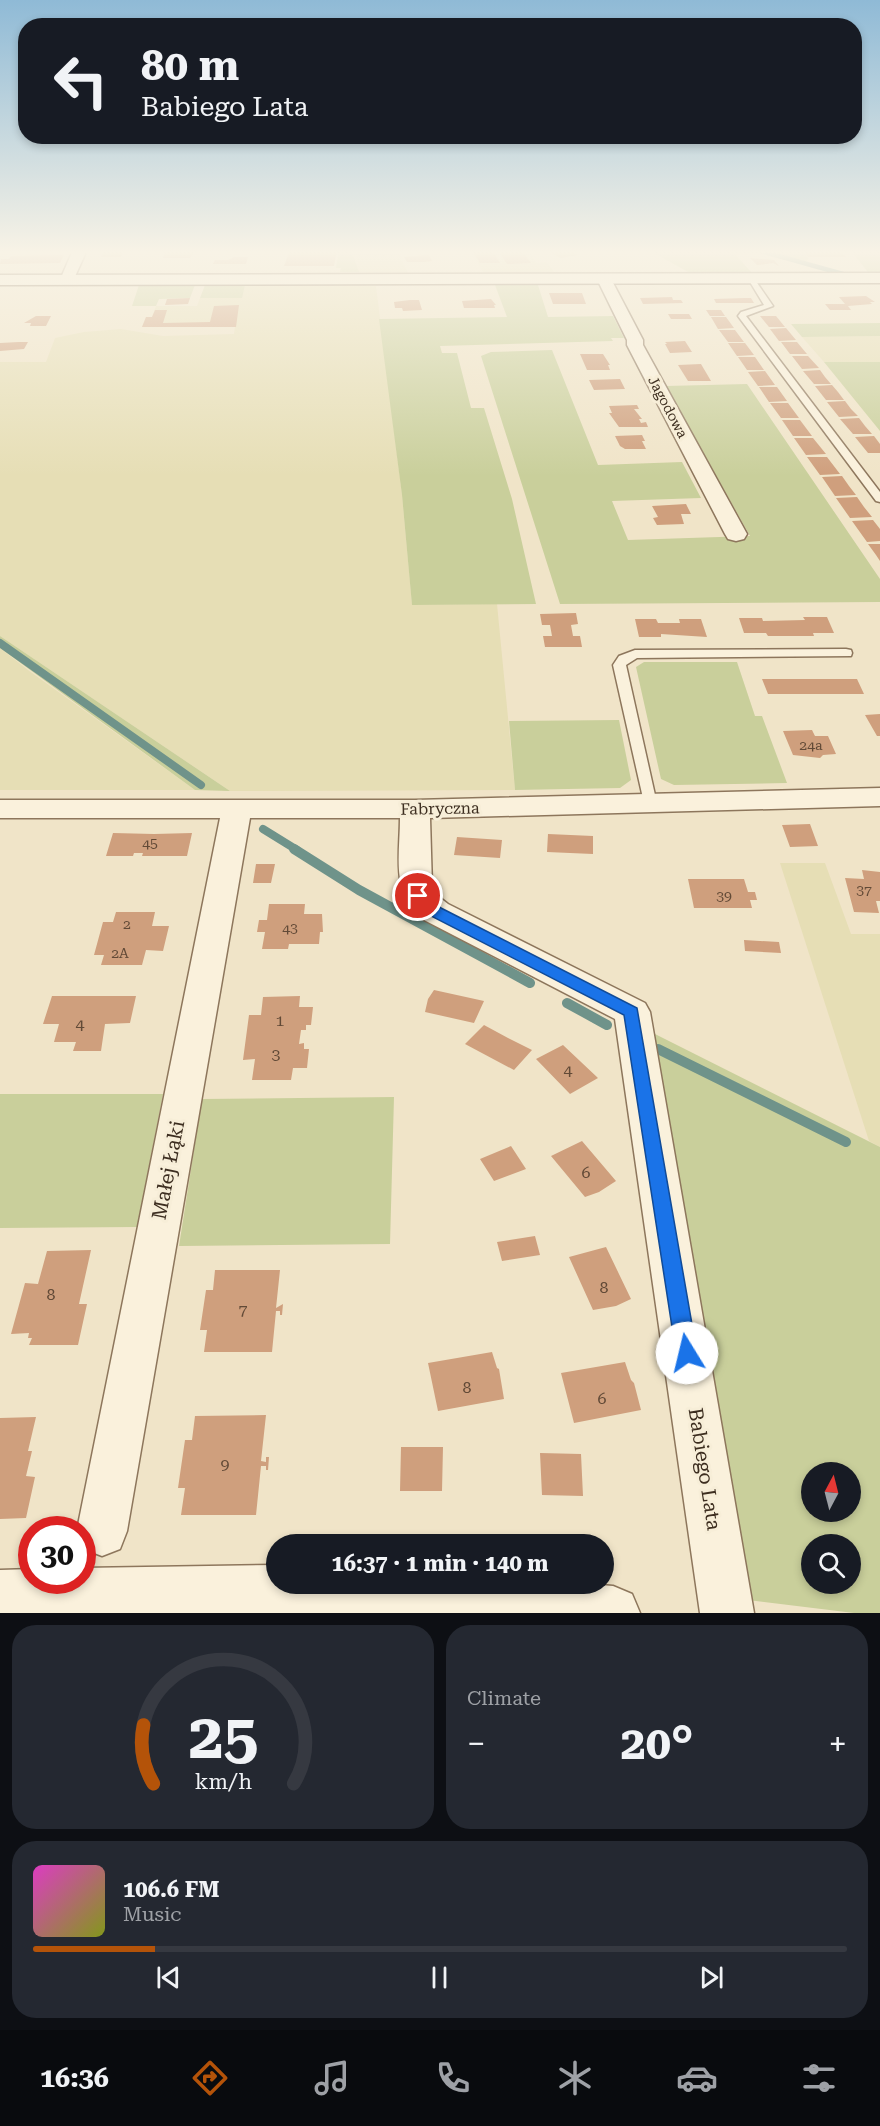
<!DOCTYPE html>
<html lang="en">
<head>
<meta charset="utf-8">
<style>
  body { margin:0; font-family:"Roboto Serif",serif; background:#242831; color:#f1f3f6; height:100vh; display:flex; flex-direction:column; font-size:22px; white-space:nowrap }
  * { box-sizing:border-box; margin:0 }
  p { font-size:20px; color:#9ea1a6 }
  .icon { flex:none; width:33px; height:33px; fill:none; stroke:currentColor; stroke-width:2; stroke-linecap:round; stroke-linejoin:round }
  .map { position:relative; height:1613px; overflow:hidden }
  .details { display:flex; flex-direction:column; gap:12px; padding:12px; background:#0d0f14; flex:1 }
  .details>* { flex:none }
  .guide { position:absolute; left:18px; top:18px; width:844px; height:126px; border-radius:24px; box-shadow:0 3px 9px #0003; background:#171b24; color:#f1f3f6; overflow:hidden }
  .needle { width:39px; rotate:7deg }
  .buttons { position:absolute; left:801px; top:1462px; display:grid; gap:12px }
  .buttons a { display:grid; place-items:center; width:60px; height:60px; border-radius:50%; background:#171b24; box-shadow:0 3px 9px #0003; font-size:30px }
  .speed { position:absolute; left:18px; top:1516px; display:flex; gap:12px; font-size:30px; font-weight:700; text-align:center }
  .speed>* { display:grid; place-content:center; width:78px; height:78px; border-radius:50%; background:#171b24; box-shadow:0 3px 9px #0003; line-height:1 }
  .speed .limit { border:9px solid #d22; background:#fff; color:#111 }
  .pin { position:absolute; display:grid; place-items:center; width:51px; height:51px; color:#fff; margin:-26px; border:3px solid #fff; border-radius:50%; box-shadow:0 2px 6px #0007 }
  .me { position:absolute; width:66px; margin:-33px; rotate:351deg; stroke-linejoin:round; filter:drop-shadow(0 0 4px #0008) }
  .turn { display:flex; align-items:center; gap:21px; height:126px; padding:0 24px; font-size:27px }
  .turn .icon { width:78px; height:78px; stroke-width:2.5 }
  .turn b { display:block; font-size:42px; line-height:51px }
  .big { font-size:45px; font-weight:700; line-height:1.1 }
  .details .widget { flex:1; display:flex; flex-direction:column; justify-content:center; gap:9px; min-width:0; padding:0 21px; border-radius:24px; background:#242831 }
  .details .dial { align-items:center; gap:0 }
  .dial svg { height:156px; overflow:visible; fill:none; stroke:#363941; stroke-width:7; stroke-linecap:round; text-anchor:middle }
  .dial text { fill:#f1f3f6; stroke:none }
  .song { display:flex; align-items:center; gap:18px }
  .cover { width:72px; height:72px; border-radius:9px; background:linear-gradient(135deg,hsl(310 70% 55%),hsl(70 70% 35%)) }
  .played { height:6px; border-radius:3px; background:linear-gradient(90deg,#b45309 15%,#363941 15%) }
  .keys { display:flex; justify-content:space-around; direction:ltr }
  .heat { display:flex; justify-content:space-between; align-items:center; font-size:33px; direction:ltr }
  .details .tiles { flex:1; display:grid; gap:12px; grid-template-columns:1fr 1fr }
  .widget:last-child { grid-column:span 2 }
  .trip { position:absolute; left:266px; top:1534px; width:348px; height:60px; border-radius:30px; background:#171b24; box-shadow:0 3px 9px #0003; font-weight:700; line-height:60px; text-align:center }
  .tab-bar { display:flex; height:96px; justify-content:space-around; align-items:center; background:#090b0e; color:#9ea1a6 }
  .tab-bar .icon { width:42px; height:42px }
  .tab-bar .on { color:#b45309 }
  .tab-bar b { font-size:27px; color:#f1f3f6 }
  .map>svg:first-child { display:block }
</style>
</head>
<body>
<div class="map">
<svg width="880" height="1613" viewBox="0 0 880 1613">
  <rect width="100%" height="100%" fill="#f0e4c8"/>
  <path fill="#e6deb5" d="M351,250H397L408,273L359,272Z
    M470,250H528L536,263L547,262L554,272H483Z
    M245,285L376,286L402,495L412,605L497,604L515,790L230,791L0,636V362H46L55,338L84,332L121,329L163,336L234,334L235,327H142L146,317H152L156,306H197L200,298H241Z
    M880,336V362H824L802,337Z
    M0,648L28,670L195,790H0Z
    M780,863H825L851,934H880V1147L869,1141Z"/>
  <path fill="#c9cf9b" fill-rule="evenodd" d="M339,250H351L359,272H340L341,268H336Z
    M649,250H801L808,258L806,262L845,273H835L764,253L735,254L751,272H688Z
    M850,250H880V272H868Z
    M139,285H195L190,298L159,299L156,306H132Z
    M205,285H245L242,298H200Z
    M495,285H538L548,317L613,316L624,338H611L613,341L440,346L442,353H457L471,408H484L512,499L536,604L412,605L402,495L379,319L507,317Z
    M880,323V336L802,337L791,324Z
    M552,350L598,465L682,462L701,498L612,501L628,540L750,536L666,386L747,384L880,579V602L560,604L481,356L491,352Z
    M824,362H880V431Z
    M0,636L230,791L195,790L0,648Z
    M644,662H737L755,716H762L787,783L674,785L661,779L636,667Z
    M619,720L631,780L620,788L515,790L509,721Z
    M649,1031L880,1147V1613H854L748,1600ZM812,1473H850V1512H812ZM812,1545H850V1584H812Z
    M0,1094H163L137,1227L0,1228Z
    M394,1097L390,1244L179,1246L202,1099Z"/>
  <g fill="none" stroke-linecap="round" stroke-linejoin="round">
    <path stroke="#6f938a" stroke-width="4.5" d="M757,250L843,274"/>
    <path stroke="#6f938a" stroke-width="8" d="M0,643L201,785
      M263,829L297,850"/>
    <path stroke="#6f938a" stroke-width="10" d="M294,849L359,890L530,983
      M567,1003L607,1025
      M658,1049L846,1142"/>
  </g>
  <path fill="#cf9f7d" d="M290,250H337L334,266H284Z
    M472,250H492L500,263H480Z
    M498,250H521L531,263L507,264Z
    M554,250H568L578,255L561,258L551,253L558,252Z
    M803,250H840L846,257H808Z
    M178,251H195L190,258H163L165,252Z
    M103,252H123L121,257H101Z
    M64,255L60,263L0,264L1,259H9L11,256Z
    M429,255L432,261L424,262H407L404,257Z
    M234,257H248L246,264H213L215,260H228Z
    M750,258L774,260L779,266L773,263L757,265Z
    M549,293H582L586,304H553Z
    M866,296L875,302H870L872,304L848,306L851,310H830L825,304H845L839,297Z
    M672,297L673,300H681L683,303L643,304L640,298Z
    M190,298L188,304L165,305L167,299Z
    M744,298H751L754,303H716L714,299Z
    M491,299L496,305H494L495,308H464L462,301Z
    M410,300H419L422,310L403,311L402,308H395L394,302Z
    M239,305L236,327H142L146,317H152L155,310H167L163,323L210,322L214,306Z
    M706,310H721L725,316H710Z
    M668,314H689L692,319H671Z
    M36,316H51L46,326H30L31,323H24Z
    M760,316H776L785,327H769Z
    M711,317H726L734,328L718,329Z
    M786,328L796,340L779,341L770,329Z
    M719,330H735L744,342H728Z
    M685,341L692,352L670,353L665,344H667L665,342Z
    M19,342H28L24,349L0,351V343Z
    M781,342H797L807,354H790Z
    M728,343H745L754,355L737,356Z
    M580,354H603L610,365H608L610,370H587Z
    M792,356H808L819,368L802,369Z
    M738,357H755L764,370H747Z
    M701,364L711,381H688L678,365Z
    M820,370L825,377L831,384H814L803,371Z
    M765,371L775,385L758,386L748,372Z
    M620,379L625,389L594,390L589,380Z
    M832,385L838,392L844,400H826L815,386Z
    M759,387H777L787,401L769,402Z
    M845,401L851,409L858,416L839,417L827,402Z
    M770,403H788L799,418H781Z
    M637,405L639,409H634L642,419H639L641,423L646,422L648,427H619L609,413H612L609,406Z
    M859,418L865,426L872,434H853L840,419Z
    M782,420H800L812,436H793Z
    M642,435L645,441H642L646,449H625L620,446L615,436Z
    M874,436L880,444V453H868L855,437Z
    M794,438H813L826,454L806,455Z
    M807,457H827L840,474L820,475Z
    M842,476L849,486L856,495L835,496L822,477Z
    M857,497L864,507L872,517L850,518L836,498Z
    M686,504L691,514H681L684,524L657,525L653,518L658,517L652,506Z
    M873,520L880,529V541L867,542L852,521Z
    M868,544H880V561L876,555Z
    M576,613L578,624L571,625L573,636H580L582,647H545L543,636H552L550,625H542L540,614Z
    M803,617H827L834,633H813L814,636H768L766,633H744L739,618H762L763,621L805,620Z
    M635,619H656L658,623H680L679,619H701L707,637L661,634V637H639Z
    M762,679H857L864,694H768Z
    M880,714V736H877L865,715Z
    M812,730L815,736H828L836,754L823,755L820,758L793,755L783,731Z
    M810,824L818,846L790,847L782,825Z
    M113,833L154,834L192,833L187,856H142L143,853H134L133,856H106Z
    M548,834L593,836V854L547,852Z
    M457,837L502,840L500,858L454,855Z
    M256,864H275L271,883H253Z
    M862,870L880,872V901H876L879,913L854,912L845,878L864,879Z
    M688,879H744L748,892H755L757,900H750L752,908H694Z
    M269,904H305L304,914H322L323,932H320L319,944H289L288,949H262L265,932H257L259,920H267Z
    M116,912H155L152,926H169L163,951L146,950L142,965H101L104,955H94L103,922H113Z
    M744,940L779,942L781,953L745,951Z
    M434,990L484,1001L474,1023L425,1012L428,999Z
    M52,996H136L130,1023L105,1024L101,1051H73L76,1042H54L59,1024H43Z
    M300,996L299,1007H313L311,1025H306V1030H301L299,1044L304,1043V1049H309L307,1068H293L291,1080H252L255,1059L243,1060L249,1015H261L263,997Z
    M484,1025L508,1038L532,1050L514,1070L465,1044Z
    M563,1045L598,1078L570,1094L536,1059Z
    M582,1141L616,1181L599,1192L585,1197L551,1156Z
    M511,1146L526,1169L494,1181L480,1159Z
    M535,1236L540,1255L502,1261L497,1242Z
    M606,1247L631,1299L616,1306L593,1310L569,1257Z
    M91,1250L79,1304H87L78,1345H29L32,1338H28L29,1333L11,1334L25,1283L38,1284L47,1251Z
    M215,1270H280L276,1308L283,1304L282,1315H280V1311H276L272,1352H204L207,1330H200L206,1290H213Z
    M492,1352L497,1368L499,1369L504,1399L438,1411L428,1363Z
    M625,1362L631,1380L634,1383L641,1410L574,1423L561,1373Z
    M266,1415L261,1461L266,1462V1457H269L268,1470H266V1466H261L256,1515H181L185,1488H178L185,1440H192L195,1416Z
    M36,1417L28,1451H32L26,1476L35,1477L26,1518L0,1519V1418Z
    M401,1447H443L442,1491H400Z
    M540,1453L581,1454L583,1496L542,1495Z"/>
  <g fill="none" stroke-linecap="round" stroke-linejoin="round">
    <defs>
      <path id="lane" d="M747,277H753L773,306L746,316L880,492V502L876,501L738,316L741,312L764,305Z
        M846,649L851,650L852,653L851,656L637,658L626,665L657,804L655,807H645L613,665L619,656L635,650Z"/>
      <path id="street" d="M73,250H87L72,283H62L60,280Z
        M604,275L611,279L643,340V345L747,534L744,539L736,541L728,539L725,534L627,345V340L597,279Z
        M880,788V806L430,818L432,887L435,894L448,904L645,1003L650,1012L754,1613H700L615,1019L424,920C390,894 400,856 400,818H250L127,1531L120,1549L102,1556L84,1549L82,1530H77L220,818H0V800H415Z
        M276,1565V1584H588L613,1586L632,1594L640,1613H0V1570L32,1569V1581H82V1568Z"/>
      <path id="secondary" d="M880,273V283L0,285V275Z"/>
    </defs>
    <use href="#lane" stroke="#8d765c" stroke-width="3"/>
    <use href="#street" stroke="#8d765c" stroke-width="3"/>
    <use href="#secondary" stroke="#6f573f" stroke-width="3"/>
    <use href="#lane" fill="#faf1dc" fill-rule="evenodd"/>
    <use href="#street" fill="#faf1dc" fill-rule="evenodd"/>
    <use href="#secondary" fill="#faf1dc" fill-rule="evenodd"/>
  </g>
  <linearGradient id="sky" x2="0" y2="1"><stop stop-color="#8fbad6"/><stop offset="0.53" stop-color="#f8f3e6"/><stop offset="1" stop-color="#f8f3e6" stop-opacity="0"/></linearGradient>
  <rect width="880" height="476" fill="url(#sky)"/>
  <path fill="#1a73e8" stroke="#114b97" stroke-width="1.5" d="M418,891L424,893L441,908L637,1008L697,1353L694,1359L687,1362L679,1359L676,1353L624,1015L431,916L411,896Z"/>
  <g text-anchor="middle" stroke-width="6" stroke-linejoin="round" paint-order="stroke">
    <g font-size="14" fill="#3d2e20" stroke="#f7eed8">
      <text transform="translate(668 407) rotate(62)" y="5">Jagodowa</text>
    </g>
    <g font-size="14" fill="#624a37">
      <text x="811" y="750">24a</text>
      <text x="150" y="848">45</text>
      <text x="864" y="895">37</text>
      <text x="724" y="901">39</text>
      <text x="127" y="929">2</text>
      <text x="290" y="933">43</text>
      <text x="120" y="958">2A</text>
    </g>
    <g font-size="16" fill="#3d2e20" stroke="#f7eed8">
      <text transform="translate(440 808) rotate(-1)" y="6">Fabryczna</text>
    </g>
    <g font-size="16" fill="#624a37">
      <text x="280" y="1026">1</text>
      <text x="80" y="1030">4</text>
      <text x="276" y="1060">3</text>
      <text x="568" y="1076">4</text>
      <text x="586" y="1178">6</text>
      <text x="604" y="1293">8</text>
      <text x="51" y="1300">8</text>
      <text x="243" y="1315">7</text>
      <text x="467" y="1393">8</text>
      <text x="602" y="1404">6</text>
      <text x="225" y="1470">9</text>
    </g>
    <g font-size="20" fill="#3d2e20" stroke="#f7eed8">
      <text transform="translate(168 1170) rotate(-79)" y="7">Małej Łąki</text>
      <text transform="translate(705 1469) rotate(81)" y="7">Babiego Lata</text>
    </g>
  </g>
</svg>
<div class="buttons">
<a><svg class="needle" viewBox="-14 -14 28 28"><path d="M0-13l5 13h-10z" fill="#e53935"/><path d="M0 13l5-13h-10z" fill="#9ea1a6"/></svg></a>
<a><svg class="icon" aria-label="search" viewBox="0 0 24 24"><circle cx="10" cy="10" r="6"/><path d="M15 15l6 6"/></svg></a>
</div>
<div class="speed"><div class="limit">30</div></div>
<div class="pin" style="left:418px;top:896px;background:#d93025"><svg class="icon" aria-label="arrive" viewBox="0 0 24 24"><path d="M6 21V4h12l-3 4 3 4H6"/></svg></div>
<svg class="me" style="left:687px;top:1353px" viewBox="-20 -20 40 40"><circle r="19" fill="#fff"/><path d="M0-13L10 11 0 6-10 11z" fill="#1a73e8"/></svg>
<div class="trip">16:37 · 1 min · 140 m</div>
<div class="guide">
<div class="turn"><svg class="icon" aria-label="left" viewBox="0 0 24 24"><path d="M17 20v-9H6M10 6l-5 5 5 5"/></svg><div><b>80 m</b>Babiego Lata</div></div>
</div>
</div>
<section class="details">
<div class="tiles">
<div class="widget dial"><svg viewBox="0 0 100 80">
<path d="M14 69A42 42 0 1 1 86 69"/>
<path d="M14 69A42 42 0 0 1 9 39" stroke="#b45309"/>
<text x="50" y="56" font-size="32" font-weight="700">25</text>
<text x="50" y="72" font-size="11">km/h</text>
</svg></div>
<div class="widget"><p>Climate</p>
<div class="heat"><a>−</a><b class="big">20°</b><a>+</a></div>
</div>
<div class="widget">
<div class="song"><i class="cover"></i><div><b>106.6 FM</b><p>Music</p></div></div>
<div class="played"></div>
<div class="keys"><svg class="icon" aria-label="previous" viewBox="0 0 24 24"><path d="M18 5L8 12l10 7zM5 5v14"/></svg><svg class="icon" aria-label="pause" viewBox="0 0 24 24"><path d="M8 5v14M16 5v14"/></svg><svg class="icon" aria-label="next" viewBox="0 0 24 24"><path d="M6 5l10 7-10 7zM19 5v14"/></svg></div>
</div>
</div>
</section>
<nav class="tab-bar">
<b>16:36</b>
<svg class="icon on" aria-label="directions" viewBox="0 0 24 24"><path d="M12 3l9 9-9 9-9-9zM9 14v-3h6M13 9l2 2-2 2"/></svg>
<svg class="icon" aria-label="music" viewBox="0 0 24 24"><path d="M9 18V5l10-2v13"/><circle cx="6" cy="18" r="3"/><circle cx="16" cy="16" r="3"/></svg>
<svg class="icon" aria-label="phone" viewBox="0 0 24 24"><path d="M5 4h4l2 5-3 2q2 4 5 5l2-3 5 2v4C11 20 4 13 5 4z"/></svg>
<svg class="icon" aria-label="climate" viewBox="0 0 24 24"><path d="M12 3v18M4 7l16 10M4 17L20 7"/></svg>
<svg class="icon" aria-label="car" viewBox="0 0 24 24"><path d="M5 17H2v-5l4-1 3-4h7l3 4 3 1v5h-3M9 17h6M6 11h13"/><circle cx="7" cy="17" r="2"/><circle cx="17" cy="17" r="2"/></svg>
<svg class="icon" aria-label="filters" viewBox="0 0 24 24"><path d="M4 7h16M4 17h16"/><circle cx="9" cy="7" r="2"/><circle cx="15" cy="17" r="2"/></svg>
</nav>
</body>
</html>
